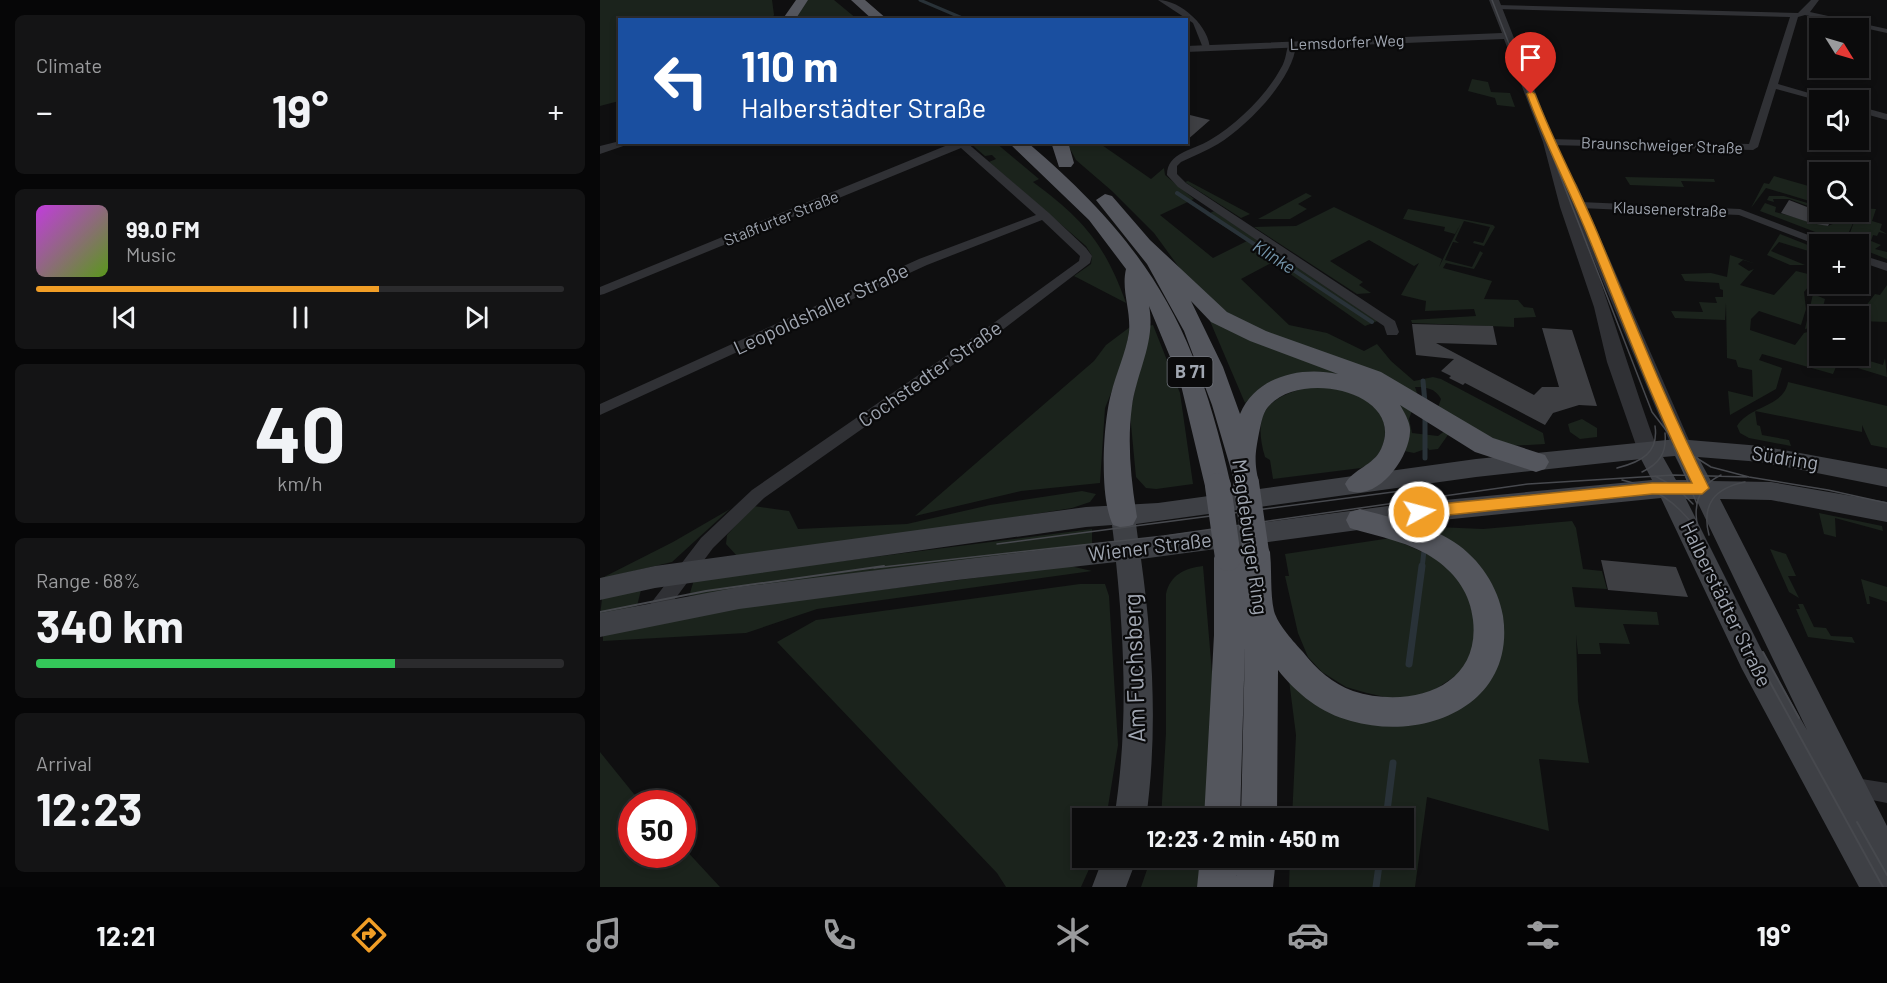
<!DOCTYPE html>
<html lang="en">
<head>
<meta charset="utf-8">
<style>
  body { margin:0; font-family:Barlow,sans-serif; background:#141415; color:#f1f3f6; height:100vh; display:flex; flex-direction:column; font-size:22px; white-space:nowrap }
  * { box-sizing:border-box; margin:0 }
  p { font-size:20px; color:#9a9b9d }
  .icon { flex:none; width:33px; height:33px; fill:none; stroke:currentColor; stroke-width:2; stroke-linecap:round; stroke-linejoin:round }
  .map { position:relative; flex:1; overflow:hidden }
  .sheet { display:flex; flex-direction:column; gap:15px; padding:15px; background:#060607; width:600px }
  .sheet>* { flex:none }
  .guide { position:absolute; left:18px; top:18px; width:570px; height:126px; border-radius:0px; box-shadow:0 3px 9px #0003,0 0 0 2px #2b2b2d; background:#1a4fa0; color:#fff; overflow:hidden }
  .needle { width:39px; rotate:127deg }
  .fabs { position:absolute; left:1209px; top:18px; display:grid; gap:12px }
  .fabs a { display:grid; place-items:center; width:60px; height:60px; border-radius:0px; background:#0b0b0c; box-shadow:0 3px 9px #0003,0 0 0 2px #2b2b2d; font-size:30px }
  .speed { position:absolute; left:18px; top:790px; display:flex; gap:12px; font-size:30px; font-weight:700; text-align:center }
  .speed>* { display:grid; place-content:center; width:78px; height:78px; border-radius:50%; background:#0b0b0c; box-shadow:0 3px 9px #0003,0 0 0 2px #2b2b2d; line-height:1 }
  .speed .limit { border:9px solid #d22; background:#fff; color:#111 }
  .pin { position:absolute; display:grid; place-items:center; width:51px; height:51px; color:#fff; margin:-62px -26px; border-radius:50% 50% 50% 0; rotate:-45deg; box-shadow:0 0 6px #0007 }
  .pin .icon { rotate:45deg }
  .me { position:absolute; width:66px; margin:-33px; rotate:83deg; stroke-linejoin:round; filter:drop-shadow(0 0 4px #0008) }
  .turn { display:flex; align-items:center; gap:21px; height:126px; padding:0 24px; font-size:27px }
  .turn .icon { width:78px; height:78px; stroke-width:2.5 }
  .turn b { display:block; font-size:42px; line-height:51px }
  .big { font-size:45px; font-weight:700; line-height:1.1 }
  .sheet .tile { flex:1; display:flex; flex-direction:column; justify-content:center; gap:9px; min-width:0; padding:0 21px; border-radius:9px; background:#141415 }
  .sheet .dial { align-items:center; gap:0 }
  .dial b { font-size:78px; line-height:1 }
  .song { display:flex; align-items:center; gap:18px }
  .cover { width:72px; height:72px; border-radius:9px; background:linear-gradient(135deg,hsl(290 70% 55%),hsl(90 70% 35%)) }
  .played { height:6px; border-radius:3px; background:linear-gradient(90deg,#f19e26 65%,#2b2b2d 65%) }
  .keys { display:flex; justify-content:space-around; direction:ltr }
  .heat { display:flex; justify-content:space-between; align-items:center; font-size:33px; direction:ltr }
  .charge { height:9px; border-radius:4px; background:linear-gradient(90deg,#34c759 68%,#2b2b2d 0) }
  .trip { position:absolute; left:472px; top:808px; width:342px; height:60px; border-radius:0px; background:#0b0b0c; box-shadow:0 3px 9px #0003,0 0 0 2px #2b2b2d; font-weight:700; line-height:60px; text-align:center }
  .menu { display:flex; height:96px; justify-content:space-around; align-items:center; background:#040405; color:#9a9b9d }
  .menu .icon { width:42px; height:42px }
  .menu .active { color:#f19e26 }
  .menu b { font-size:27px; color:#f1f3f6 }
  main { display:flex; flex:1; min-height:0 }
  .map>svg:first-child { display:block }
</style>
</head>
<body>
<main>
<section class="sheet">
<div class="tile"><p>Climate</p>
<div class="heat"><a>−</a><b class="big">19°</b><a>+</a></div>
</div>
<div class="tile">
<div class="song"><i class="cover"></i><div><b>99.0 FM</b><p>Music</p></div></div>
<div class="played"></div>
<div class="keys"><svg class="icon" aria-label="previous" viewBox="0 0 24 24"><path d="M18 5L8 12l10 7zM5 5v14"/></svg><svg class="icon" aria-label="pause" viewBox="0 0 24 24"><path d="M8 5v14M16 5v14"/></svg><svg class="icon" aria-label="next" viewBox="0 0 24 24"><path d="M6 5l10 7-10 7zM19 5v14"/></svg></div>
</div>
<div class="tile dial"><b>40</b><p>km/h</p></div>
<div class="tile"><p>Range · 68%</p><b class="big">340 km</b><div class="charge"></div></div>
<div class="tile"><p>Arrival</p><b class="big">12:23</b></div>
</section>
<div class="map">
<svg width="1287" height="887" viewBox="0 0 1287 887">
  <rect width="100%" height="100%" fill="#0f0f10"/>
  <path fill="#1b231c" d="M0,0H172L174,15L171,20H20L19,101L0,106Z
    M207,0H234L257,19L193,20Z
    M872,79L888,82L891,92L910,93L915,107L897,105L895,98L868,91Z
    M370,143H396L439,179L433,182C483,219 505,244 526,303L474,276L491,264L492,256L486,246L389,162L396,159L392,155L385,156Z
    M467,143H499L551,179L564,168L565,175L594,199L560,215L613,258L647,241L606,215L614,211L780,320L765,326L673,262L641,279L689,325L727,333L764,351L777,344L791,361L814,381L833,377L841,379L943,433L945,444L908,446L837,410L841,399C835,388 826,387 815,387L818,396L636,320L589,281L554,233L512,191L476,160Z
    M1174,176L1219,189V210L1189,199H1173L1174,202L1167,200L1169,196H1184L1214,205L1216,203L1166,188L1151,208L1164,183L1169,184Z
    M1025,177L1114,179L1115,182L1081,181L1084,187L1030,185Z
    M588,181L650,214L641,218L585,182Z
    M706,193L712,196L698,204L707,209L690,219H658Z
    M1165,203L1176,207L1175,212L1228,226L1237,222L1235,214L1231,212H1258L1244,243L1160,211Z
    M734,207L842,259L839,267L860,225L855,234L844,231L845,227L803,219L808,209L893,225L895,227L884,246L873,243L874,241L883,243L890,227L864,221L855,240L859,243L853,242L845,260L872,267L880,251L883,253L874,269L846,263L843,268L892,281L884,299L918,300L924,307L933,308L936,317L914,318V327L812,323L811,320L876,316L874,309L825,311L826,301L801,295L819,263L814,266L769,240L730,261L763,282L759,285L771,293L757,294L654,227L696,226Z
    M1259,208L1276,209L1272,221L1282,224L1280,230L1287,234L1279,232L1277,236L1273,235L1271,241L1281,245L1275,249L1287,252V259L1259,248L1258,244H1246Z
    M1180,234L1218,249L1215,253L1179,242L1171,251L1205,265H1190L1167,255Z
    M1130,255L1156,264L1143,260L1138,264L1149,271L1154,269L1140,285L1174,295L1196,271L1208,274L1217,271L1219,274L1204,292L1206,309L1201,325L1159,311L1151,319L1150,330L1195,345L1204,333L1219,329L1220,356H1253L1283,365L1285,358L1287,377L1238,362L1233,374L1162,354L1159,360L1182,368L1176,389L1130,415L1128,391L1153,397L1152,370L1138,367L1136,360L1127,358L1126,303L1125,320L1075,318L1071,311L1103,312L1099,302L1117,303L1115,297H1123V290L1120,289L1119,283L1085,281L1081,274L1111,273L1127,277Z
    M1287,285V322L1259,321L1262,317L1259,315L1275,294L1280,295Z
    M1213,294L1225,299L1223,307L1236,316H1220L1219,326L1205,329Z
    M610,321V320L743,375C718,370 685,373 663,386C656,391 651,398 645,403Z
    M553,325L580,393L593,484L556,489L546,488L536,477L530,414L548,326Z
    M530,327L524,361L505,408L500,483L421,491L315,516L494,361L506,345Z
    M1188,382L1287,406V448L1271,445L1262,425V432L1155,411L1157,425L1160,426L1162,435L1189,440L1191,446L1149,438L1140,433L1137,426C1150,405 1184,407 1188,382Z
    M718,385C749,391 792,400 784,441C781,454 773,462 761,468L673,479L670,460L665,457C650,406 674,395 718,385Z
    M774,387L813,408L809,419L812,433L838,436L846,430L850,432L838,449L829,450L828,448L814,453L804,451Z
    M982,419L997,428V437L980,439L970,432L968,424Z
    M482,491L496,494L490,502L472,508L298,536L138,557L126,544L127,535L153,506L189,511L198,529L307,524L390,505Z
    M130,509L72,562L0,579L73,542Z
    M1219,513L1282,526L1283,531L1235,518L1236,537L1224,534Z
    M972,521L976,528L983,569L1002,571L1007,589L972,587L975,607L1057,612L1059,625L1023,624L1030,644L999,643L1001,654H978L976,635L978,701L989,763L939,759L949,831L827,797L815,887H689L690,858H804V819H692L696,735L689,680L792,724L897,654L836,535V527L883,529Z
    M492,529V547L89,596L94,580Z
    M791,538L836,558L864,582L878,634L863,671L825,696L789,698L767,693L746,687L722,672L708,657L698,633L685,576H689L685,554Z
    M1170,549L1186,554L1196,576H1188L1199,598L1189,592Z
    M470,566L492,571L217,609L146,633L3,641V629L56,618Z
    M603,566L616,720L605,819H561L566,733V594C570,575 585,568 603,566Z
    M1261,579L1287,587V602L1269,596L1270,604H1267Z
    M480,584H505L509,596L518,745L506,819H483V858H494L481,887H406L397,873L177,642L216,620Z
    M41,590L37,606L0,615L2,599Z
    M1198,604H1203L1214,627L1226,628L1231,636L1252,637L1255,643L1208,637L1196,609H1200Z
    M0,752L42,804H32V855H82L83,847L120,887H0Z
    M551,858H601L597,887H541Z"/>
  <g fill="none" stroke-linecap="round" stroke-linejoin="round">
    <path stroke="#293238" stroke-width="3" d="M320,0L367,20"/>
    <path stroke="#293238" stroke-width="4" d="M577,193L772,322"/>
    <path stroke="#293238" stroke-width="5" d="M823,381L825,403
      M825,415V458
      M822,568L824,551"/>
    <path stroke="#293238" stroke-width="7" d="M809,664L822,566
      M786,819L793,763
      M776,887L780,858"/>
  </g>
  <path fill="#3e3f43" d="M586,114L610,120L586,141Z
    M1189,200L1220,212H1235L1228,226L1211,223L1181,213Z
    M812,324L893,326L897,345L836,343L934,395L942,387H959L942,328L972,330L997,406L979,405L953,413L945,425L865,383L863,385L849,378L851,376L841,371L854,359L816,355Z
    M1001,560L1076,567L1088,597L1008,590Z"/>
  <g fill="none" stroke-linecap="round" stroke-linejoin="round">
    <path fill="#303135" fill-rule="evenodd" d="M558,0C581,0 610,27 610,50L603,48L593,23Z
      M1211,0H1219L1210,12L1287,29V33L1205,15L1198,17L1178,84L1233,100L1220,101L1176,89L1158,147L1153,150L949,145L944,142L949,139L1149,144L1190,17L897,9L893,7L897,5L1198,13Z
      M689,42L696,44C694,79 647,126 618,144C606,151 593,156 581,162L577,166V174L586,183L795,321L799,332L797,335H787L784,326L578,187L567,175C567,152 594,150 610,140C637,124 666,96 681,68C686,60 686,51 689,42Z
      M1258,106L1287,114V120L1258,112Z
      M355,142H366L449,213L486,248L492,256L490,263L401,331L164,498L113,548L60,619L54,621L48,619L45,613L48,607L101,538L152,490L391,325L479,261L480,256L442,220L327,265L0,415V404L319,259L436,215L361,148L4,294L0,295V287Z
      M980,202L1140,209L1232,244L1220,246L1139,215L980,208L967,210L962,207Z
      M1258,254L1287,263V271L1258,261Z
      M1249,777L1287,783V803L1242,794L1239,787L1242,780Z"/>
    <path fill="#303135" fill-rule="evenodd" d="M889,0H899L955,142L967,182H975L977,185L1092,447L1089,452L1082,454L1075,452L1072,447L986,241C1012,311 1032,381 1058,451L1055,456L1048,458L1041,456L1038,451L1007,362L994,307L960,207L943,142L904,39L586,52V46L902,33Z
      M20,141L35,142L0,154V146Z"/>
    <path fill="#3e4045" fill-rule="evenodd" d="M1077,439L1161,446L1287,469V487L1161,462L1098,457L1111,481L1171,482L1287,502V522L1171,500L1120,499L1287,826V887H1259L1142,669L1061,498L803,524L541,559C553,646 558,732 546,819H514C528,733 525,648 516,562L357,580L139,609L0,637V613L139,587L514,541L512,525L486,527L55,588L0,600V578L55,566L486,507L558,503L876,459ZM1075,456L1087,480H1076L1063,457ZM1041,459L1052,480L803,504L538,539L536,524L876,477ZM1086,499H1096L1207,730L1162,651Z
      M503,858H537L526,887H492Z"/>
    <path fill="#54565d" fill-rule="evenodd" d="M196,0H208L195,20H182Z
      M251,0H265L288,20H273Z
      M408,142H427C551,248 596,327 631,486L627,493L618,496L609,493L605,486L580,381L549,306C556,341 537,371 532,406C527,443 531,480 537,517L533,525L523,528L513,525C499,498 503,423 511,394C516,373 526,353 529,332C531,310 521,290 526,269L489,220Z
      M451,142H468L474,163L471,167H459Z
      M505,194L512,196L550,240L627,312L666,331L781,372L893,438L945,455L949,462L945,469L936,472L875,452L800,405C804,412 811,423 810,432C809,458 778,501 749,491L745,484C753,469 774,465 781,449C807,393 701,368 668,407C662,414 661,425 659,433C655,454 654,462 659,483L655,490L646,493L637,490L612,405L584,331L547,264L496,200ZM591,301L611,322L650,341L738,374C701,366 656,376 640,414L623,367Z
      M760,509C791,518 827,524 854,542C880,559 898,587 903,616C916,705 825,742 751,721C721,713 697,694 678,670L677,819H641L645,645L640,819H604L614,635V558L618,550L628,546L638,550L642,557L646,544L656,540L666,544L670,552C672,571 670,593 674,611C678,625 694,642 703,652C716,669 733,684 753,691C808,709 881,689 873,620C870,594 857,575 836,560C811,542 779,537 750,528L746,520L750,512Z
      M600,858H638L636,876L638,858H676L673,887H597Z"/>
    <path stroke="#47494e" stroke-width="1.5" d="M892,0L1052,412L1079,447L1111,467L1149,477L1228,490L1287,503
      M1073,446L1097,504
      M1017,468C1041,462 1059,453 1055,426
      M1042,472C1059,464 1067,453 1065,433
      M1055,476L1077,488L1093,504
      M1022,480C1054,487 1077,502 1096,529
      M1109,535C1101,504 1115,488 1145,482
      M397,544L831,487
      M274,568L564,536L928,484L1074,475L1147,477
      M1112,568C1098,536 1081,494 1121,475"/>
    <path stroke="#47494e" stroke-width="2" d="M1111,566L1166,675L1283,887
      M0,612L106,591L284,566
      M1163,652L1199,718
      M1257,822L1287,875"/>
    <path stroke="#54565d" stroke-width="26" d="M646,483L656,552
      M618,486L628,558"/>
  </g>
  <path fill="#f19e26" stroke="#9d6719" stroke-width="1.5" d="M931,91L935,94C953,141 977,185 997,232C1033,318 1067,405 1109,488L1102,494H1052L819,518L812,512L819,506L1052,483H1092C1052,401 1021,316 986,231C967,185 944,141 927,94Z"/>
  <g text-anchor="middle" stroke-width="4.5" stroke-linejoin="round" paint-order="stroke">
    <g font-size="16" fill="#a0a6b1" stroke="#0a0a0b">
      <text transform="translate(747 42) rotate(-2)" y="6">Lemsdorfer Weg</text>
      <text transform="translate(1062 145) rotate(2)" y="6">Braunschweiger Straße</text>
      <text transform="translate(1070 209) rotate(2)" y="6">Klausenerstraße</text>
      <text transform="translate(181 218) rotate(-22)" y="6">Staßfurter Straße</text>
    </g>
    <g font-size="18" font-style="italic" fill="#7697ad" stroke="#0a0a0b">
      <text transform="translate(674 257) rotate(33)" y="6">Klinke</text>
    </g>
    <rect fill="#0a0a0b" stroke="#73777f" stroke-width="1.5" x="567.5" y="357" width="45" height="30" rx="4.5"/>
    <g font-size="18" font-weight="bold" fill="#a0a6b1">
      <text x="590" y="378">B 71</text>
    </g>
    <g font-size="20" fill="#a0a6b1" stroke="#0a0a0b">
      <text transform="translate(221 309) rotate(-25)" y="7">Leopoldshaller Straße</text>
      <text transform="translate(330 374) rotate(-35)" y="7">Cochstedter Straße</text>
      <text transform="translate(1185 458) rotate(9)" y="7">Südring</text>
      <text transform="translate(650 537) rotate(82)" y="7">Magdeburger Ring</text>
      <text transform="translate(550 547) rotate(-7)" y="7">Wiener Straße</text>
      <text transform="translate(1126 604) rotate(64)" y="7">Halberstädter Straße</text>
    </g>
    <g font-size="24" fill="#a0a6b1" stroke="#0a0a0b">
      <text transform="translate(535 668) rotate(-92)" y="8">Am Fuchsberg</text>
    </g>
  </g>
</svg>
<div class="fabs">
<a><svg class="needle" viewBox="-14 -14 28 28"><path d="M0-13l5 13h-10z" fill="#e53935"/><path d="M0 13l5-13h-10z" fill="#9a9b9d"/></svg></a>
<a><svg class="icon" aria-label="sound" viewBox="0 0 24 24"><path d="M4 9h4l5-4v14l-5-4H4zM17 9q2 3 0 6"/></svg></a>
<a><svg class="icon" aria-label="search" viewBox="0 0 24 24"><circle cx="10" cy="10" r="6"/><path d="M15 15l6 6"/></svg></a>
<a>+</a>
<a>−</a>
</div>
<div class="speed"><div class="limit">50</div></div>
<div class="pin" style="left:931px;top:94px;background:#d93025"><svg class="icon" aria-label="arrive" viewBox="0 0 24 24"><path d="M6 21V4h12l-3 4 3 4H6"/></svg></div>
<svg class="me" style="left:819px;top:512px" viewBox="-20 -20 40 40"><circle r="17" fill="#f19e26" stroke="#fff" stroke-width="3"/><path d="M0-11L8 9 0 5-8 9z" fill="#fff"/></svg>
<div class="trip">12:23 · 2 min · 450 m</div>
<div class="guide">
<div class="turn"><svg class="icon" aria-label="left" viewBox="0 0 24 24"><path d="M17 20v-9H6M10 6l-5 5 5 5"/></svg><div><b>110 m</b>Halberstädter Straße</div></div>
</div>
</div>
</main>
<nav class="menu">
<b>12:21</b>
<svg class="icon active" aria-label="directions" viewBox="0 0 24 24"><path d="M12 3l9 9-9 9-9-9zM9 14v-3h6M13 9l2 2-2 2"/></svg>
<svg class="icon" aria-label="music" viewBox="0 0 24 24"><path d="M9 18V5l10-2v13"/><circle cx="6" cy="18" r="3"/><circle cx="16" cy="16" r="3"/></svg>
<svg class="icon" aria-label="phone" viewBox="0 0 24 24"><path d="M5 4h4l2 5-3 2q2 4 5 5l2-3 5 2v4C11 20 4 13 5 4z"/></svg>
<svg class="icon" aria-label="climate" viewBox="0 0 24 24"><path d="M12 3v18M4 7l16 10M4 17L20 7"/></svg>
<svg class="icon" aria-label="car" viewBox="0 0 24 24"><path d="M5 17H2v-5l4-1 3-4h7l3 4 3 1v5h-3M9 17h6M6 11h13"/><circle cx="7" cy="17" r="2"/><circle cx="17" cy="17" r="2"/></svg>
<svg class="icon" aria-label="filters" viewBox="0 0 24 24"><path d="M4 7h16M4 17h16"/><circle cx="9" cy="7" r="2"/><circle cx="15" cy="17" r="2"/></svg>
<b>19°</b>
</nav>
</body>
</html>
